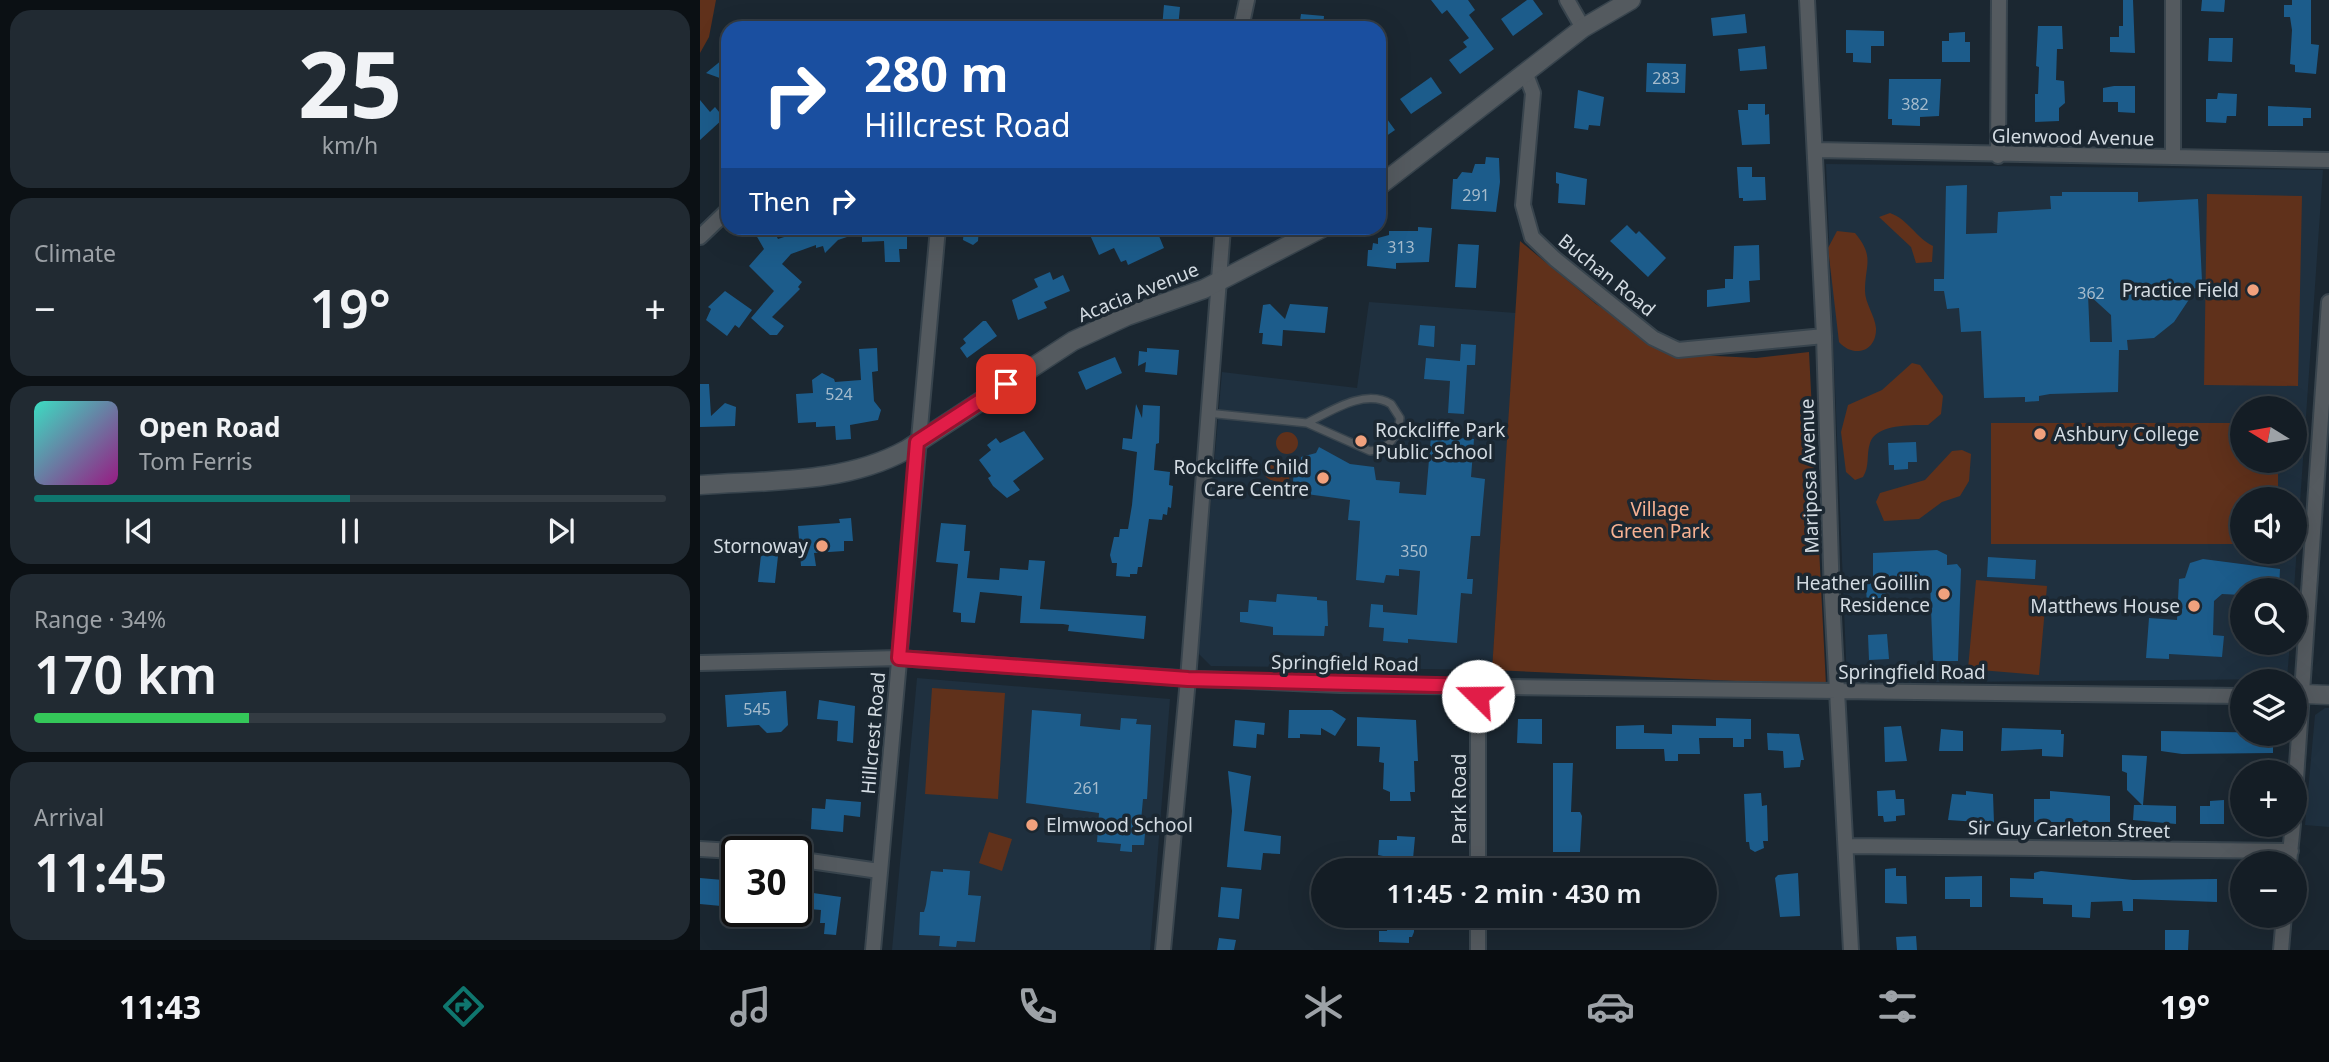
<!DOCTYPE html>
<html lang="en">
<head>
<meta charset="utf-8">
<style>
  body { margin:0; font-family:"Noto Sans",sans-serif; background:#212a32; color:#f1f3f6; height:100vh; display:flex; flex-direction:column; font-size:26px; white-space:nowrap }
  * { box-sizing:border-box; margin:0 }
  p { font-size:23px; color:#9da2a7 }
  .icon { flex:none; width:38px; height:38px; fill:none; stroke:currentColor; stroke-width:2; stroke-linecap:round; stroke-linejoin:round }
  .map { position:relative; flex:1; overflow:hidden }
  .drawer { display:flex; flex-direction:column; gap:10px; padding:10px; background:#0b1014; width:700px }
  .drawer>* { flex:none }
  .hud { position:absolute; left:21px; top:21px; width:665px; height:214px; border-radius:21px; box-shadow:0 7px 28px #0002,0 0 0 2px #333b42; background:#1a4fa0; color:#fff; overflow:hidden }
  .needle { width:46px; rotate:281deg }
  .tools { position:absolute; left:1530px; top:396px; display:grid; gap:14px }
  .tools a { display:grid; place-items:center; width:77px; height:77px; border-radius:50%; background:#141d25; box-shadow:0 7px 28px #0002,0 0 0 2px #333b42; font-size:35px }
  .speed { position:absolute; left:21px; top:836px; display:flex; gap:14px; font-size:35px; font-weight:700; text-align:center }
  .speed>* { display:grid; place-content:center; width:91px; height:91px; border-radius:50%; background:#141d25; box-shadow:0 7px 28px #0002,0 0 0 2px #333b42; line-height:1 }
  .speed .limit { border:4px solid #111; border-radius:10px; background:#fff; color:#111 }
  .pin { position:absolute; display:grid; place-items:center; width:60px; height:60px; color:#fff; margin:-30px; border-radius:14px; box-shadow:0 4px 10px #0006 }
  .me { position:absolute; width:77px; margin:-38px; rotate:292deg; stroke-linejoin:round; filter:drop-shadow(0 0 5px #0008) }
  .turn { display:flex; align-items:center; gap:24px; height:147px; padding:0 28px; font-size:32px }
  .turn .icon { width:91px; height:91px; stroke-width:2.5 }
  .turn b { display:block; font-size:49px; line-height:60px }
  .then { display:flex; align-items:center; height:66px; padding:0 28px; background:#0003; gap:14px; font-size:26px }
  .big { font-size:52px; font-weight:600; line-height:1.1 }
  .drawer .tile { flex:1; display:flex; flex-direction:column; justify-content:center; gap:10px; min-width:0; padding:0 24px; border-radius:21px; background:#212a32 }
  .drawer .dial { align-items:center; gap:0 }
  .dial b { font-size:91px; line-height:1 }
  .song { display:flex; align-items:center; gap:21px }
  .cover { width:84px; height:84px; border-radius:10px; background:linear-gradient(135deg,hsl(170 70% 55%),hsl(310 70% 35%)) }
  .played { height:7px; border-radius:4px; background:linear-gradient(90deg,#0f766e 50%,#333b42 50%) }
  .keys { display:flex; justify-content:space-around; direction:ltr }
  .heat { display:flex; justify-content:space-between; align-items:center; font-size:38px; direction:ltr }
  .charge { height:10px; border-radius:5px; background:linear-gradient(90deg,#34c759 34%,#333b42 0) }
  .trip { position:absolute; left:611px; top:858px; width:406px; height:70px; border-radius:35px; background:#141d25; box-shadow:0 7px 28px #0002,0 0 0 2px #333b42; font-weight:600; line-height:70px; text-align:center }
  .dock { display:flex; height:112px; justify-content:space-around; align-items:center; background:#080c0f; color:#9da2a7 }
  .dock .icon { width:49px; height:49px }
  .dock .on { color:#0f766e }
  .dock b { font-size:32px; color:#f1f3f6 }
  main { display:flex; flex:1; min-height:0 }
  .map>svg:first-child { display:block }
</style>
</head>
<body>
<main>
<section class="drawer">
<div class="tile dial"><b>25</b><p>km/h</p></div>
<div class="tile"><p>Climate</p>
<div class="heat"><a>−</a><b class="big">19°</b><a>+</a></div>
</div>
<div class="tile">
<div class="song"><i class="cover"></i><div><b>Open Road</b><p>Tom Ferris</p></div></div>
<div class="played"></div>
<div class="keys"><svg class="icon" aria-label="previous" viewBox="0 0 24 24"><path d="M18 5L8 12l10 7zM5 5v14"/></svg><svg class="icon" aria-label="pause" viewBox="0 0 24 24"><path d="M8 5v14M16 5v14"/></svg><svg class="icon" aria-label="next" viewBox="0 0 24 24"><path d="M6 5l10 7-10 7zM19 5v14"/></svg></div>
</div>
<div class="tile"><p>Range · 34%</p><b class="big">170 km</b><div class="charge"></div></div>
<div class="tile"><p>Arrival</p><b class="big">11:45</b></div>
</section>
<div class="map">
<svg width="1629" height="950" viewBox="0 0 1629 950">
  <rect width="100%" height="100%" fill="#1b2731"/>
  <path fill="#1f303f" fill-rule="evenodd" d="M1126,164L1623,170L1594,590H1542V642H1590L1587,679L1147,683ZM1542,408H1594V460H1542ZM1542,499H1594V551H1542Z
    M669,302L816,313L792,670L511,666L498,653L522,372L657,388Z
    M217,678L470,699L450,950H192Z
    M1625,708H1629V827L1605,825L1615,715Z"/>
  <path fill="#60311b" d="M0,0H16L9,37L0,53Z
    M1507,194L1602,196L1598,386L1504,385Z
    M1190,213C1209,220 1215,237 1233,246L1232,262L1216,263L1211,247L1179,217Z
    M1137,231L1155,233C1175,257 1165,264 1165,291C1165,303 1175,316 1176,328C1177,351 1154,359 1139,342L1128,248Z
    M820,241L896,304L976,354L1056,358L1109,352L1126,685L792,670Z
    M1212,363L1220,365L1243,396L1241,414L1228,425C1211,425 1176,424 1170,443C1166,455 1170,466 1163,477L1155,480L1146,472L1141,432L1148,405L1182,390Z
    M1291,423H1542V460H1578V499H1542V544H1291Z
    M576 443a11 11 0 1 1 22 0a11 11 0 1 1-22 0Z
    M1262,450L1271,454L1269,481L1260,496L1242,502L1219,519L1184,521L1176,502L1180,493L1225,480L1252,451Z
    M565,461L590,464L589,483C577,482 565,482 562,469Z
    M1276,580L1347,586L1339,675L1268,669Z
    M232,688L305,693L298,799L225,794Z
    M289,832L312,839L302,871L279,863Z"/>
  <path fill="#1c5c8b" fill-rule="evenodd" d="M731,0H768L775,10L769,15L794,49L760,74L749,60L767,47L763,42L769,38L747,10L742,14Z
    M827,0H833L843,14L813,36L801,19Z
    M1423,0H1433L1435,53L1410,52V37H1419V26H1423Z
    M1502,0H1525L1524,12L1501,11Z
    M1592,0H1611V44L1619,45L1616,74L1595,72V65L1590,64L1592,30L1590,17H1584V5H1592Z
    M464,5L480,7L478,28H462Z
    M601,14L624,16L623,28H599Z
    M1045,14L1047,33L1013,36L1011,18Z
    M1338,26H1362L1363,49H1357L1356,80L1364,81L1365,103L1359,108V121L1335,122V94H1338L1339,67L1336,66Z
    M1146,30L1184,31V46H1171V63L1153,62V53H1146Z
    M1265,32V42H1270V62H1242V41H1249V33Z
    M1509,38H1533L1532,62L1508,61Z
    M1065,46L1067,69L1040,71L1038,49Z
    M28,55V81L6,73Z
    M947,63L986,64L985,93L946,92Z
    M731,77L742,93L711,114L700,99Z
    M1189,79H1241L1239,116L1220,117V126L1192,125V119H1188Z
    M1414,86H1435V113L1418,112V102H1403V88Z
    M878,90L904,97L900,126L889,125L888,130L874,128Z
    M1518,93L1537,94L1536,116H1527L1526,123L1506,122V99H1517Z
    M0,100L10,112L15,107L24,118L0,140Z
    M1048,104H1065V115L1069,114L1070,144L1042,145L1038,110H1048Z
    M1568,106L1611,108V118H1603V126H1568Z
    M679,108L695,130L679,141Z
    M786,157L799,158L800,182L796,212L751,209L753,179H757L762,172L772,173L775,164H785Z
    M1037,167H1052V177H1065L1066,200L1043,201V198H1039Z
    M856,172L887,179L885,205L858,203L859,184L856,183Z
    M1267,185L1266,234L1297,233L1298,212L1351,209L1350,196H1362V192H1438V202L1498,199L1502,281H1498V288L1489,289L1490,298L1474,322L1454,338L1427,340L1428,350H1419L1418,392L1350,394L1339,396V401L1325,402V397L1284,398L1281,331L1261,332L1259,308L1247,309L1244,291H1234V279H1244L1246,186ZM1388,294L1411,315L1412,342H1390Z
    M927,225L936,234L939,231L966,258L948,277L910,241Z
    M718,227L732,228L729,262L696,263V269L667,266L668,250H672L673,243L678,244V238L689,235V231H718Z
    M52,228H72L78,239L112,228H207V249H199L200,262H185L184,241L162,242V232L138,240L125,253L123,246L116,248V245L91,254L82,264L102,282L98,287L100,289L72,317L84,326L77,335H70L51,318L74,291L49,266L64,249Z
    M264,228H279L278,241L273,245L263,240Z
    M409,228L412,235L450,228L454,237L459,236L464,248L428,265L426,260L421,262L414,248L399,255L390,235Z
    M758,244L779,245L776,288L755,287Z
    M1059,245L1060,280L1049,281L1050,302L1007,307V290L1025,288V279H1033L1034,246Z
    M350,272L353,280L363,275L370,291L344,302L347,308L318,320L312,300L338,287L334,279Z
    M25,291L52,310L39,328L35,325L27,336L6,320L11,309L8,307Z
    M570,304L585,319L590,304L628,307L625,333L583,330L582,346L562,344L563,333H559L563,305Z
    M283,321H286L297,336L267,358L260,348L266,343L263,339Z
    M720,325L735,326L734,347L718,345Z
    M761,344L776,345L775,365H767L764,414L748,413L750,381L724,379L726,358L760,361Z
    M177,348L178,371L172,372L174,401L181,410L178,420L150,425L151,439L136,440L135,426L116,427V422L98,423L96,394L113,393L112,380L122,373L134,379L135,382L161,380L159,349Z
    M447,348L479,350L477,375L445,372L446,362L438,366L439,351L447,352Z
    M415,357L422,373L386,390L378,372Z
    M0,384H9L11,416L25,403L36,407L35,426L0,427Z
    M436,404L442,418L443,405L460,406L459,443L456,444L454,470L470,472L469,485L473,486L471,508L468,507L467,515L463,514L462,520L449,519L442,567H438L437,574H430V577L416,576L417,563H412L410,555L414,537H419L420,529H428L432,505L437,452L422,449L423,438L432,439Z
    M324,431L344,459L313,481L320,490L307,498L293,486L288,478L291,476L279,460L291,450L287,445L296,438L300,443Z
    M731,436L774,439L771,477L785,479L780,536H771L767,579H773L772,594L761,593L757,643L708,639V643L683,641L684,628L669,627L671,604L683,605V612L717,615L720,571L699,569V576L686,575L684,583L656,580L660,521L648,520L650,500L592,492L595,461H601V457L616,453L619,447L650,464L674,467L676,480L700,482L699,493L726,495Z
    M1216,442L1217,462H1208V469L1194,470V465H1189L1188,443Z
    M151,518L153,541H144V551L114,553L116,566H101L98,526L140,523L139,519Z
    M241,523L266,525L264,551H270L267,578L299,580L300,568L328,570L329,560L345,561L340,609L446,616L444,639L368,631L369,625L363,624L320,623L322,596L280,592L275,623L261,622V613L253,612L258,564L236,562Z
    M1237,550L1247,555V565L1257,564L1261,569L1258,661H1233L1230,581H1185L1186,608L1167,609L1166,584L1173,583V553Z
    M61,555L78,556L75,583L58,582Z
    M1288,557L1336,560L1335,579L1287,577Z
    M1503,559L1580,569L1579,590H1542V595L1522,594L1514,601L1513,635L1524,636L1522,657L1469,654V659L1446,658L1449,618L1477,620L1479,579L1485,578L1490,563Z
    M577,594L617,597V600L627,601L628,626H625L624,636L573,635V627L540,622V612H548L549,600L576,602Z
    M1187,634L1189,659L1169,660L1168,635Z
    M86,691L88,725L81,732L67,733L59,725L27,727L25,695Z
    M119,700L155,706L153,743L137,741L138,721L117,719Z
    M332,710L381,714L380,726L420,730L421,718L437,719L436,724L451,725L447,799H443L441,821L446,822L444,845H432V852L420,851L421,844L397,842L399,813L326,803Z
    M589,710H632L646,719L635,736L621,728V735L600,734V738H588Z
    M657,717L716,720L718,761H714L715,792H710L711,801H690V792L683,789L684,763L679,762L680,747L657,746Z
    M1016,718L1051,719V739H1044V747H1033V738H999L1000,754H978V761H965L964,749H916V726L944,725V733L972,734V725L1016,726Z
    M818,719H842V744L817,743Z
    M535,720L565,723L564,735L557,734L556,748L533,746Z
    M1201,726L1207,761L1185,762L1184,727Z
    M1302,728L1361,730V734H1364L1363,757L1342,756V749L1301,751Z
    M1241,729L1263,731V751H1239Z
    M1461,731L1581,733V746H1573V753L1482,754L1461,751Z
    M1067,733L1099,734L1104,760H1101L1100,767L1084,768L1083,751L1068,750Z
    M1422,755L1447,756L1443,805L1476,806V824L1433,820L1434,805H1442L1427,790V773L1422,771Z
    M853,763H873L871,812H880L882,816L880,852H853Z
    M528,771L551,776L544,831L581,836L580,854L563,853L561,870L527,867L532,811Z
    M1195,790L1196,799H1204L1205,815L1196,816V821L1184,822L1183,816H1178L1177,791Z
    M1266,791L1293,794L1294,823L1248,820L1252,794L1266,795Z
    M1350,791L1410,796V822H1334V799H1350Z
    M1061,793L1062,806L1067,805L1068,841H1063L1064,848L1055,852L1050,849L1049,842H1046L1044,794Z
    M126,799L161,802L160,817L144,815L143,832L111,829L112,808L125,809Z
    M1524,800V824H1500V806H1510V801Z
    M697,836L715,837L712,870H694V862L683,861V856L678,855L679,840H697Z
    M1196,868V876H1206L1207,904L1185,903V869Z
    M243,869L270,871L268,895L281,896L275,942L257,941L256,947L239,946L240,936L219,935L220,912H224L226,905L231,871L243,872Z
    M1341,871L1433,880L1517,879V902L1433,899V911H1423L1422,901L1391,902L1390,918L1372,917V905L1343,904V898L1310,897V878L1334,879V873Z
    M1098,873L1100,916L1080,917L1075,878L1078,875Z
    M1282,876V907H1270V899H1245V877Z
    M0,878L23,880L21,906L0,904Z
    M521,887L542,889L539,919L518,917Z
    M99,891L141,897L136,935L124,934L125,923H120L121,910L97,908Z
    M38,912H84L82,924L37,920Z
    M688,915H714V932L712,937H709V943L679,942V931H687Z
    M1465,930H1489L1488,950H1465Z
    M1216,936L1217,950H1197L1196,937Z
    M519,938L536,940L534,950H517Z"/>
  <g fill="none" stroke-linecap="round" stroke-linejoin="round">
    <defs>
      <path id="service" d="M507,413L607,423L670,451C690,449 698,437 700,418L691,404C665,388 631,411 607,423"/>
      <path id="minor" d="M867,0L883,28
        M1107,0L1124,336L1132,598L1151,950
        M541,28L547,0
        M825,72L833,93L823,205L832,237L855,259L953,338L978,350L1124,336
        M1116,150L1629,160
        M1298,156L1299,0
        M1473,157V0
        M0,237L28,210
        M0,663L199,658L479,678L640,685L1542,696
        M1594,808L1629,302
        M1147,846L1591,851
        M0,849L49,852
        M96,859L179,871
        M1589,863L1593,824
        M778,870V686
        M173,950L238,228
        M463,950L488,679L523,228
        M778,950V915
        M1581,950L1584,915"/>
      <path id="tertiary" d="M679,186L883,28L931,0
        M0,485C69,480 144,484 206,450L373,341L427,316L504,289L622,228
        M1604,694L1629,695"/>
    </defs>
    <use href="#service" stroke="#38444d" stroke-width="10"/>
    <use href="#minor" stroke="#38444d" stroke-width="18"/>
    <use href="#tertiary" stroke="#38444d" stroke-width="21"/>
    <use href="#service" stroke="#545a5f" stroke-width="7"/>
    <use href="#minor" stroke="#545a5f" stroke-width="14"/>
    <use href="#tertiary" stroke="#545a5f" stroke-width="18"/>
  </g>
  <g fill="none" stroke-linecap="round" stroke-linejoin="round">
    <defs>
      <path id="route" d="M306,384L217,442L199,658L488,679L778,686V696"/>
    </defs>
    <use href="#route" stroke="#92132f" stroke-width="18"/>
    <use href="#route" stroke="#e11d48" stroke-width="12"/>
  </g>
  <g fill="#f1a17d" stroke="#1b2731" stroke-width="2.5">
    <circle cx="1553" cy="290" r="7"/>
    <circle cx="1340" cy="434" r="7"/>
    <circle cx="661" cy="441" r="7"/>
    <circle cx="623" cy="478" r="7"/>
    <circle cx="122" cy="546" r="7"/>
    <circle cx="1244" cy="594" r="7"/>
    <circle cx="1494" cy="606" r="7"/>
    <circle cx="332" cy="825" r="7"/>
  </g>
  <g text-anchor="middle" stroke-width="7" stroke-linejoin="round" paint-order="stroke">
    <g font-size="16" fill="#a5bbcc">
      <text x="966" y="84">283</text>
      <text x="1215" y="110">382</text>
      <text x="776" y="201">291</text>
      <text x="701" y="253">313</text>
      <text x="1391" y="299">362</text>
      <text x="139" y="400">524</text>
      <text x="714" y="557">350</text>
      <text x="57" y="715">545</text>
      <text x="387" y="794">261</text>
    </g>
    <g font-size="19" fill="#d3dbe2" stroke="#1b2731">
      <text transform="translate(1373 137) rotate(1)" y="7">Glenwood Avenue</text>
      <text transform="translate(907 275) rotate(39)" y="7">Buchan Road</text>
      <text transform="translate(438 292) rotate(-22)" y="7">Acacia Avenue</text>
      <text transform="translate(1109 476) rotate(-92)" y="7">Mariposa Avenue</text>
      <text transform="translate(645 663) rotate(1)" y="7">Springfield Road</text>
      <text x="1212" y="679">Springfield Road</text>
      <text transform="translate(173 733) rotate(-85)" y="7">Hillcrest Road</text>
      <text transform="translate(759 799) rotate(-90)" y="7">Park Road</text>
      <text transform="translate(1369 829) rotate(1)" y="7">Sir Guy Carleton Street</text>
    </g>
    <g font-size="19" fill="#d3dbe2" stroke="#1b2731" text-anchor="end">
      <text x="1539" y="297">Practice Field</text>
      <text x="675" y="437" text-anchor="start">Rockcliffe Park<tspan x="675" dy="22">Public School</tspan></text>
      <text x="1354" y="441" text-anchor="start">Ashbury College</text>
      <text x="609" y="474">Rockcliffe Child<tspan x="609" dy="22">Care Centre</tspan></text>
      <text x="108" y="553">Stornoway</text>
      <text x="1230" y="590">Heather Goillin<tspan x="1230" dy="22">Residence</tspan></text>
      <text x="1480" y="613">Matthews House</text>
      <text x="346" y="832" text-anchor="start">Elmwood School</text>
    </g>
    <g font-size="19" fill="#f7b192" stroke="#1b2731">
      <text x="960" y="516">Village<tspan x="960" dy="22">Green Park</tspan></text>
    </g>
  </g>
</svg>
<div class="tools">
<a><svg class="needle" viewBox="-14 -14 28 28"><path d="M0-13l5 13h-10z" fill="#e53935"/><path d="M0 13l5-13h-10z" fill="#9da2a7"/></svg></a>
<a><svg class="icon" aria-label="sound" viewBox="0 0 24 24"><path d="M4 9h4l5-4v14l-5-4H4zM17 9q2 3 0 6"/></svg></a>
<a><svg class="icon" aria-label="search" viewBox="0 0 24 24"><circle cx="10" cy="10" r="6"/><path d="M15 15l6 6"/></svg></a>
<a><svg class="icon" aria-label="layers" viewBox="0 0 24 24"><path d="M12 4l9 5-9 5-9-5zM3 14l9 5 9-5"/></svg></a>
<a>+</a>
<a>−</a>
</div>
<div class="speed"><div class="limit">30</div></div>
<div class="pin" style="left:306px;top:384px;background:#d93025"><svg class="icon" aria-label="arrive" viewBox="0 0 24 24"><path d="M6 21V4h12l-3 4 3 4H6"/></svg></div>
<svg class="me" style="left:778px;top:696px" viewBox="-20 -20 40 40"><circle r="19" fill="#fff"/><path d="M0-13L10 11 0 6-10 11z" fill="#e11d48"/></svg>
<div class="trip">11:45 · 2 min · 430 m</div>
<div class="hud">
<div class="turn"><svg class="icon" aria-label="right" viewBox="0 0 24 24"><path d="M7 20v-9h11M14 6l5 5-5 5"/></svg><div><b>280 m</b>Hillcrest Road</div></div>
<div class="then">Then<svg class="icon" aria-label="right" viewBox="0 0 24 24"><path d="M7 20v-9h11M14 6l5 5-5 5"/></svg></div>
</div>
</div>
</main>
<nav class="dock">
<b>11:43</b>
<svg class="icon on" aria-label="directions" viewBox="0 0 24 24"><path d="M12 3l9 9-9 9-9-9zM9 14v-3h6M13 9l2 2-2 2"/></svg>
<svg class="icon" aria-label="music" viewBox="0 0 24 24"><path d="M9 18V5l10-2v13"/><circle cx="6" cy="18" r="3"/><circle cx="16" cy="16" r="3"/></svg>
<svg class="icon" aria-label="phone" viewBox="0 0 24 24"><path d="M5 4h4l2 5-3 2q2 4 5 5l2-3 5 2v4C11 20 4 13 5 4z"/></svg>
<svg class="icon" aria-label="climate" viewBox="0 0 24 24"><path d="M12 3v18M4 7l16 10M4 17L20 7"/></svg>
<svg class="icon" aria-label="car" viewBox="0 0 24 24"><path d="M5 17H2v-5l4-1 3-4h7l3 4 3 1v5h-3M9 17h6M6 11h13"/><circle cx="7" cy="17" r="2"/><circle cx="17" cy="17" r="2"/></svg>
<svg class="icon" aria-label="filters" viewBox="0 0 24 24"><path d="M4 7h16M4 17h16"/><circle cx="9" cy="7" r="2"/><circle cx="15" cy="17" r="2"/></svg>
<b>19°</b>
</nav>
</body>
</html>
